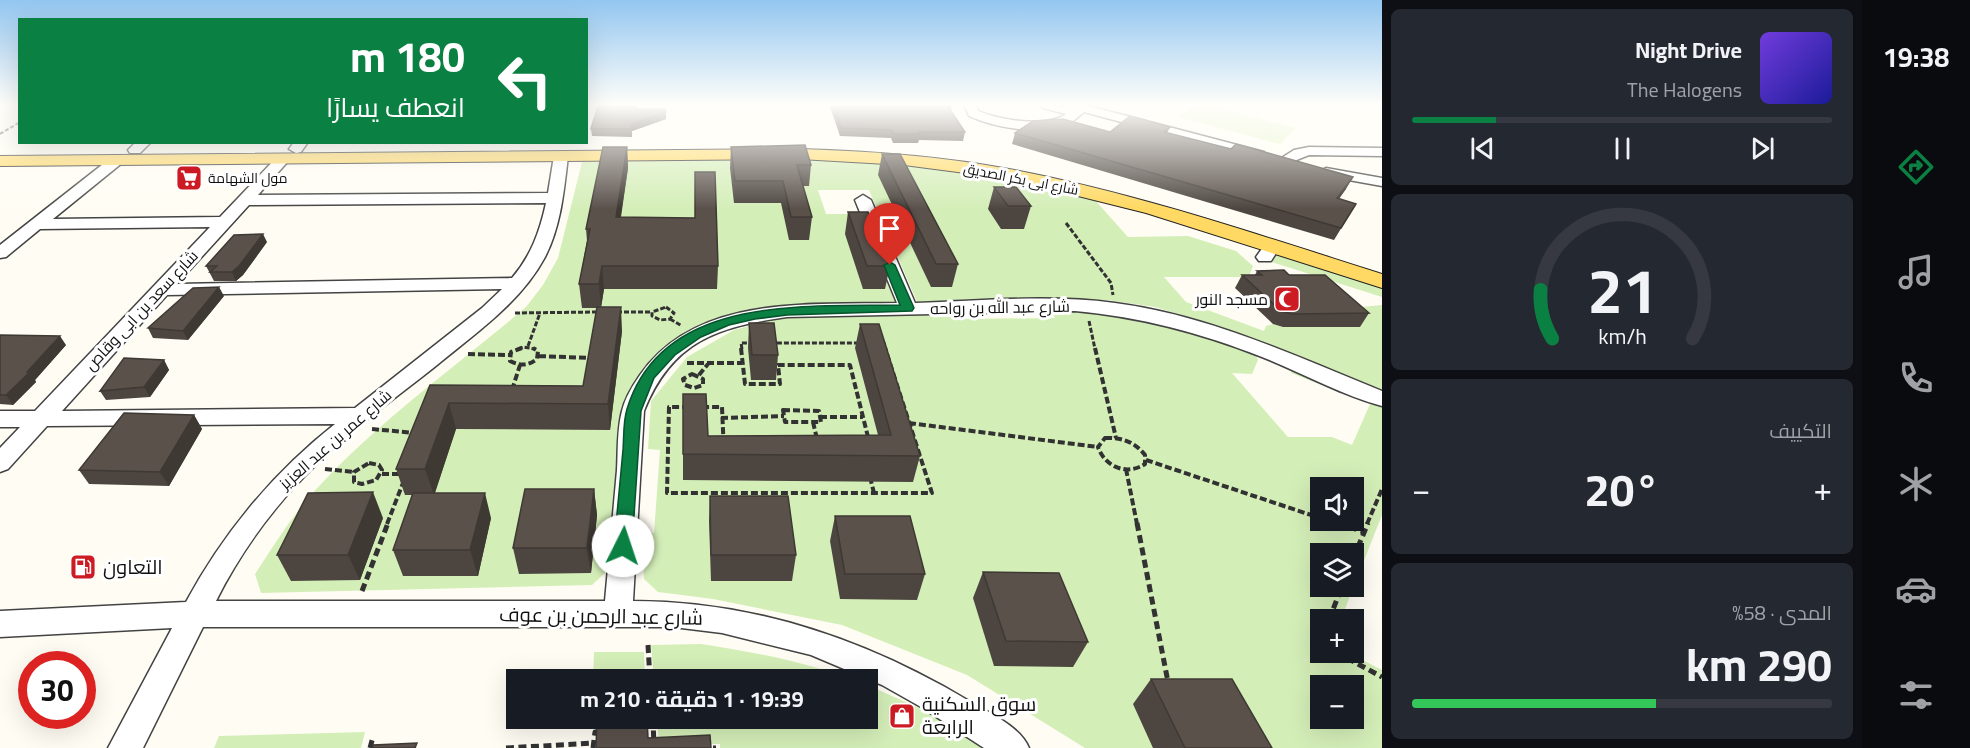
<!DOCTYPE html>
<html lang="ar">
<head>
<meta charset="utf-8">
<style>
  body { margin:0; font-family:Georgia,Cairo,serif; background:#242831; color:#f1f3f6; direction:rtl; height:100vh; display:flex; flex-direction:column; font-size:22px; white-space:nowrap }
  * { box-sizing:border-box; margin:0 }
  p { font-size:20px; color:#9ea1a6 }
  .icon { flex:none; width:33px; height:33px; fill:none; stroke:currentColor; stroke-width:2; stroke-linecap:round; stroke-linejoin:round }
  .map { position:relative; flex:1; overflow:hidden; direction:ltr }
  .sheet { display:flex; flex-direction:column; gap:9px; padding:9px; background:#0d0f14; width:480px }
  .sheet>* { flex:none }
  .guide { position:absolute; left:18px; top:18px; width:570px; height:126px; border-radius:0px; box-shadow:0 6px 24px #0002; direction:rtl; background:#0b8043; color:#fff; overflow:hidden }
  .controls { position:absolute; left:1310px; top:477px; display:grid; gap:12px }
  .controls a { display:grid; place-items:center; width:54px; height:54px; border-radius:0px; background:#171b24; box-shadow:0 6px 24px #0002; font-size:30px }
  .speed { position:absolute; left:18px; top:651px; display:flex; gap:12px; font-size:30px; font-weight:700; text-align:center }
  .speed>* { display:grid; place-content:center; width:78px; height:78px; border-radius:50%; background:#171b24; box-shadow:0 6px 24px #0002; line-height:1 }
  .speed .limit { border:9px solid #d22; background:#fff; color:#111 }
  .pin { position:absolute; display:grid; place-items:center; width:51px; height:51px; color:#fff; margin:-62px -26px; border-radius:50% 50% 50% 0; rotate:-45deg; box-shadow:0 0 6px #0007 }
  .pin .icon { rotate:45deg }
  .me { position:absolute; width:66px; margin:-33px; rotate:4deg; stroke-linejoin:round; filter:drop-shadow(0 0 4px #0008) }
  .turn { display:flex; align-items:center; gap:21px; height:126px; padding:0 24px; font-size:27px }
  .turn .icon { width:78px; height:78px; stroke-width:2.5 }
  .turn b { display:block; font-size:42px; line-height:51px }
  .big { font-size:45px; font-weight:700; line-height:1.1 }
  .sheet .widget { flex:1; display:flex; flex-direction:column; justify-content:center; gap:9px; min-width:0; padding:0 21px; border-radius:9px; background:#242831 }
  .sheet .dial { align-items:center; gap:0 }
  .dial svg { height:156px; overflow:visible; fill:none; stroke:#363941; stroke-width:7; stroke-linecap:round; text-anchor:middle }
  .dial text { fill:#f1f3f6; stroke:none }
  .song { display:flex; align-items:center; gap:18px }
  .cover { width:72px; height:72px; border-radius:9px; background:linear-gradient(135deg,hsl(260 70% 55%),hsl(240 70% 35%)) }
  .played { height:6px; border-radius:3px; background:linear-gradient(90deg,#0b8043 20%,#363941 20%) }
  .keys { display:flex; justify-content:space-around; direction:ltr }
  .heat { display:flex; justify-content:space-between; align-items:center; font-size:33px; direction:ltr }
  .charge { height:9px; border-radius:4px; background:linear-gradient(90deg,#34c759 58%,#363941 0) }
  .trip { position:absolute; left:506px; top:669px; width:372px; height:60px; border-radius:0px; background:#171b24; box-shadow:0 6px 24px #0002; font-weight:700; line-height:60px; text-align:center; direction:rtl }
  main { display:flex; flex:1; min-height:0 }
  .menu { display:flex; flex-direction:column; width:108px; justify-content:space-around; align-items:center; background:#090b0e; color:#9ea1a6 }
  .menu .icon { width:42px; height:42px }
  .menu .on { color:#0b8043 }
  .menu b { font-size:27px; color:#f1f3f6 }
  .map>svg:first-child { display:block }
</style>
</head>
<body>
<main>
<nav class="menu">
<b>19:38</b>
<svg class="icon on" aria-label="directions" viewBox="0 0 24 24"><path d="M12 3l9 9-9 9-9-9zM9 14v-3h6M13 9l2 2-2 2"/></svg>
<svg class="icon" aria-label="music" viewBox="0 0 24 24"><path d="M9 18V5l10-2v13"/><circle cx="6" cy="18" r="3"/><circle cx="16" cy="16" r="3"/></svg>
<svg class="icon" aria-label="phone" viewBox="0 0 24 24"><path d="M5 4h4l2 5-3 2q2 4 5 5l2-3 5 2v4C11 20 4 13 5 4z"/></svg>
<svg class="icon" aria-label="climate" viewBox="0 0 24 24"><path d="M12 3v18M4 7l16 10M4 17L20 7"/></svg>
<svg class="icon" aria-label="car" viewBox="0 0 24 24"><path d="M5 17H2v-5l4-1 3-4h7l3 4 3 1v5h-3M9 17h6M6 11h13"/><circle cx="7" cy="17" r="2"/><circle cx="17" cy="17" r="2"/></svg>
<svg class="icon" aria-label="filters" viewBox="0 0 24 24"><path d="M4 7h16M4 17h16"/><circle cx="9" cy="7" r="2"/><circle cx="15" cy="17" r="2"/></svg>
</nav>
<section class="sheet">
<div class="widget">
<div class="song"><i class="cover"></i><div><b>Night Drive</b><p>The Halogens</p></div></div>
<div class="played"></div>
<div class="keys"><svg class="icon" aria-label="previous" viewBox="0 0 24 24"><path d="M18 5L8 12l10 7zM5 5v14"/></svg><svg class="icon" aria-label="pause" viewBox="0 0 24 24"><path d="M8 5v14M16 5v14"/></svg><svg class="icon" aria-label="next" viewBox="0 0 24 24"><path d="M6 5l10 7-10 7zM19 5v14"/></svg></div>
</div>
<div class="widget dial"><svg viewBox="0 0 100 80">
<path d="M14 69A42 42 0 1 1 86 69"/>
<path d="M14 69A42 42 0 0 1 8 44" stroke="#0b8043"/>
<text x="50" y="56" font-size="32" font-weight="700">21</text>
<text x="50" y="72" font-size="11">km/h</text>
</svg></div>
<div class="widget"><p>التكييف</p>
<div class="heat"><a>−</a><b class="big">20°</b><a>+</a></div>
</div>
<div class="widget"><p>المدى · 58%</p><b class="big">290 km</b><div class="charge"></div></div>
</section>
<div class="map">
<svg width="1382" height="748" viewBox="0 0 1382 748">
  <rect width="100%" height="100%" fill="#fffdf3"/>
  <path fill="#d4eeb8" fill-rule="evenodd" d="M512,151L463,153L0,158V156Z
    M800,159L872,162L929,168L983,175L1094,199L1128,237L1188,236L1236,251L1253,266L1249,277H1164L1186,302L1264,331L1266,326L1273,324L1283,327H1359L1340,309L1382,305V390L1224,328L1155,307L1107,300L918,304L869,190H818L826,214H866L903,304H818L748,309L703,324L672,346L621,414L606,572L592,585L261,593L255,574C276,542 296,509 323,482C384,417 458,365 526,307L543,285L558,258L582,162Z
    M1261,249L1382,287V297L1256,257Z
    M1085,305L1154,319L1253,351L1258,360L1252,374L1232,373L1288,437H1332L1352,445L1370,404L1291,373L1292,368L1382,402V515L1341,619L1320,620V652L1349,653L1382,670V748H1085L967,675L842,625L713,599L658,592L644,579L641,533H654L660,450L648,449L651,401L687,357L734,330L787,316L950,314L953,319L1055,318L1052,313L1081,312ZM1320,488H1353V520H1320ZM1320,554H1353V586H1320ZM1320,686H1353V718H1320Z
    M701,644C754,652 801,661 851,679H654L651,645Z
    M594,652H644L645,679H593Z
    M867,685L933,714L989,748H720V744H659L657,719L867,718Z
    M365,732L361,748H214L219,736Z"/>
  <path fill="#e6f4cb" d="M1196,105H1205L1296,128L1280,144L1178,117Z"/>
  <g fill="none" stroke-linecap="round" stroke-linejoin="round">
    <defs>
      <path id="minor" d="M964,105H976L978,111C999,120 1047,128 1066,114L1043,108L1041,105L1067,107L1066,105H1085L1264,152L1266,155L1259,159L1084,112C1078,117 1072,123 1065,125C1037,135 995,128 969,116Z
        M136,142H151L140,153H130L128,150Z
        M294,142H308L301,152L296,153L289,149Z
        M1309,147L1382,148V156L1309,155L1284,165L1277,161L1294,150Z
        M561,152L568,156C564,190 561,226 545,257C521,302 476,333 437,365C398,396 353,428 318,463C277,502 241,551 216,601H605C609,558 613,514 617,470C618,451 617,429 622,411C625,398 633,385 640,375C696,294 810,305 897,303L855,200L863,195L871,200L915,303C981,301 1050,294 1115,303C1208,315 1295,356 1382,391V406C1341,395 1302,373 1262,357C1201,333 1141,317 1075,311L787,317C717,327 672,341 644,411L633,601C753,601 867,640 969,701C989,713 1020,726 1029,748H984L921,707L882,685L811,655L722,633L673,627H203L143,748H108L172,628L0,637V611L186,602C224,532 273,473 335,424L47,426L8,469L0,472V448L20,427H0V411H35L210,227L40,229L6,257L0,258V245L112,157H122L124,160L122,163L53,219L220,217L278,156L283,155L290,159L258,195L548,193L554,156ZM546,203C540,231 531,256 512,278L177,284L249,205ZM502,289L482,308L355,408L62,411L167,295Z
        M1326,168L1382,178V186L1321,175L1319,172Z
        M1272,242L1280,247L1271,261H1259L1256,257L1266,243Z"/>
      <path id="major" d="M800,149C870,151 940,156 1009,169C1136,193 1259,235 1382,274V288L1146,213L1042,187L973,174L904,165L800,159L0,166V156Z"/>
    </defs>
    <use href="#minor" stroke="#434343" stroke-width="3"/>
    <use href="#major" stroke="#212121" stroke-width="2"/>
    <path stroke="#323232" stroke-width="2" stroke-dasharray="4 2" stroke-linecap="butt" d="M0,134L20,122"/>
    <path stroke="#323232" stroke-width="3" stroke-dasharray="5 2" stroke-linecap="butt" d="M1066,223L1111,283L1113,295
      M666,307L674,313L670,319L660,320L652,316V312Z
      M617,312H652
      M515,313L600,312
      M670,319L682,326
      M1089,321L1095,349
      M528,346L540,313
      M518,349L523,347L535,349
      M742,349L741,343H884L886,349"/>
    <path stroke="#323232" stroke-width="4" stroke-dasharray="7 3" stroke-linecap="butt" d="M522,348L511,352L510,361C520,366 528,366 537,359L538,351L533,348
      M741,348L745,384H780L778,365H850L872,453H724L722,407H669L667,493H932L885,348
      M1095,348L1116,438
      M468,354L509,355
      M539,356L590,358
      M687,363H742
      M692,374L703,379V385L694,388L685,385L683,379Z
      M699,375L708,364
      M512,390L520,365
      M783,410L819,411L821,422H785Z
      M820,417H863
      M721,418L784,416
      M813,422L817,439
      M909,423L1098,447
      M372,429L415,433
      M1105,438C1121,437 1135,442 1145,455V464C1127,476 1105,467 1098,447Z
      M1146,460L1320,518
      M369,463L379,465L382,470L376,480L362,484L354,482V472Z
      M325,469L354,472
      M1126,469L1137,524
      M382,474H402
      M870,477L874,493
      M1329,520L1341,524
      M387,524L403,483
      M1367,524L1382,489"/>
    <path stroke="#323232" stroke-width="5" stroke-dasharray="8 4.5" stroke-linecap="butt" d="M1137,523L1168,682
      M1337,523L1364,532
      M1353,559L1368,523
      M362,591L388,523
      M1329,620L1342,586
      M648,645L650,680
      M1336,652L1382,677
      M653,718L654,748
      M370,748L373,737
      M506,748L594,743
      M593,748L595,732H599
      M713,748H716"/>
    <use href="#minor" fill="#fff" fill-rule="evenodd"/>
    <use href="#major" fill="#ffd963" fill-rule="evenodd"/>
  </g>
  <path fill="#4d4640" d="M598,105H638L637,109L666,112V119L632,131V137L592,136L591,129Z
    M830,105H952L951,110L965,132L963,141L919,140L918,143H893L891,138L840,136L830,107Z
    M1170,127L1167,133L1346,189L1339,199L1356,204L1334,240L1012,144L1015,133L1110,132Z
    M627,147L628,168L621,217L718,266L717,289H604L601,307L622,331L610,430L456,429L435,493L491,518L478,576H403L393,550L412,495H405L396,469L430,385L583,386L597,308H582L579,284L587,241L586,229Z
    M731,147L811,165L809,186H803L812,217L809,240H789L781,203H734L730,168Z
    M882,154L958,264L952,287H931L878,175Z
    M994,187L1031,206L1024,229H1001L988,209Z
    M848,212L890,266L885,289H863L845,234Z
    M267,242L243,275L236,281H214L206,266Z
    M1257,271L1289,275L1369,313L1360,327H1283L1273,324L1235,288L1242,275H1255Z
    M224,296L188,340L153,338L148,328Z
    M749,323L778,355L776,380H751L748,348Z
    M860,324L920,456L913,482L683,480V394L708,436L878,435L855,348Z
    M0,335L66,345L35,380L36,382L13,405L0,404Z
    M164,360L169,370L150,397L106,400L100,391Z
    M194,415L202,429L169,486L89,484L79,470Z
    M594,489L597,515L591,573L519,574L513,548Z
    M710,496L796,555L792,581H711L709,521Z
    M835,516L925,574L917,600L840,599L830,541Z
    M383,518L360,580L291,581L277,555Z
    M983,572L1088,642L1073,667L994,666L973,598Z
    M1151,679L1272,748H1153L1133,704Z"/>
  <path fill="#3f3934" d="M666,112V119L632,131L631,124Z
    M627,147L628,168L617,240L616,217Z
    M1353,177L1346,189L1330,209L1337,198Z
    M263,234L267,242L243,275L236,281L232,272Z
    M602,266L604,289L601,308L599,284Z
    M219,287L224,296L188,340L183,331Z
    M621,307L622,331L610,430L608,404Z
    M60,336L66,345L35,380L36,382L13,405L6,395Z
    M164,360L169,370L150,397L144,387Z
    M449,403L456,429L434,495L425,469Z
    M194,415L202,429L169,486L160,472Z
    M594,489L597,515L591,573L587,548Z
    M373,492L383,518L360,580L348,555Z
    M485,493L491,518L478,576L470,550Z"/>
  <path fill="#5a514b" stroke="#3f3934" stroke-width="1.5" d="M598,105H637L636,109H665L666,112L631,124L632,129H591Z
    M833,105H947L965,132H918L920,134H894L892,130L841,128Z
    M1130,116L1170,127L1164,132L1231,149L1236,144L1353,177L1337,198L1356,204L1341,228L1015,133L1033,121L1063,119L1110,132Z
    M805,145L811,165H797L812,217H791L783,181H735L731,147Z
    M603,147H627L616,217L695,218V172H715L718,266H602L599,284H579L590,229H586Z
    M882,154H900L958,264H936Z
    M994,187H1016L1031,206H1008Z
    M848,212H868L890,266H867Z
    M263,234L239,266L232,272H210L217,266H206L234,235Z
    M1284,270L1289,275H1325L1369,313L1292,314L1281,311L1242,275H1262L1257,271Z
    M219,287L183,331L148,328L193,288Z
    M597,307H621L608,404L449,403L425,469H396L430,385L583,386Z
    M749,323H774L778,355H752Z
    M860,324H879L920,456L683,454V394H706L708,436L891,435Z
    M0,335L60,336L27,372H30L6,395H0Z
    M124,358L164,360L144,387L100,391Z
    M124,413L194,415L160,472L79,470Z
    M525,489H594L587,548H513Z
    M373,492L348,555H277L308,493Z
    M413,493H485L470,550H393Z
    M710,496H788L796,555H711Z
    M835,516H910L925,574H845Z
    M983,572L1059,573L1088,642L1006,641Z
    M1151,679H1232L1272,748H1185Z
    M597,718H647L648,738L710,735L711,748H596Z
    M417,743L415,748H373V745Z"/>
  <linearGradient id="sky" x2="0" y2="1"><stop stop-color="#93c6f0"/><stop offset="0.5" stop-color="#fffefa"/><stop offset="1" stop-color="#fffefa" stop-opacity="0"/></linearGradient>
  <rect width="1382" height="209" fill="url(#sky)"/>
  <path fill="#0b8043" stroke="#07532c" stroke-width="1.5" d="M890,262L895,265L914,308L912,311L787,315L755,319L729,325L701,337L675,355L654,378L641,411L632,546L629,551L623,553L617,551L614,546C617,514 620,482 623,450C624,437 623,422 627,409C662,294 805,307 900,305L884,265Z"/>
  <defs>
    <symbol id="supermarket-square" viewBox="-11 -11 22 22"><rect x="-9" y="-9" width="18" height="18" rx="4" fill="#cd1b24" stroke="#fff"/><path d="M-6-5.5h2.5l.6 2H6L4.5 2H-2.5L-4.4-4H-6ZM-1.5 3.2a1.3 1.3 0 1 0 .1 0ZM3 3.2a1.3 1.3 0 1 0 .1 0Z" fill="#fff"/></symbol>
    <symbol id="mosque-square" viewBox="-11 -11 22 22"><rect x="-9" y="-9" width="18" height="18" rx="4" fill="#cd1b24" stroke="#fff"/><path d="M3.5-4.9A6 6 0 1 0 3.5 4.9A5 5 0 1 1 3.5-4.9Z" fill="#fff"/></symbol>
    <symbol id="fuel-square" viewBox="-11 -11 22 22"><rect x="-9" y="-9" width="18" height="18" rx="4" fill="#cd1b24" stroke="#fff"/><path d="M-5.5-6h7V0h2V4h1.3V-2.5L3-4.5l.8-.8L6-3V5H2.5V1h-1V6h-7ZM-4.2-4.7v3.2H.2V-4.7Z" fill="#fff"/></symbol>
    <symbol id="shop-square" viewBox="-11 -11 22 22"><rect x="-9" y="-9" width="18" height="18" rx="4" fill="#cd1b24" stroke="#fff"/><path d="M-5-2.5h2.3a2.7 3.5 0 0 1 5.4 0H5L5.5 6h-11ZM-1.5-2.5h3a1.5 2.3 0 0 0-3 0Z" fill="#fff"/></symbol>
  </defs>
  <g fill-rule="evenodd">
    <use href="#supermarket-square" x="174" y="163" width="30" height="30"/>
    <use href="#mosque-square" x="1272" y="284" width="30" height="30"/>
    <use href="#fuel-square" x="68" y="552" width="30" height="30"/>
    <use href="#shop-square" x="887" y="701" width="30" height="30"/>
  </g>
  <g text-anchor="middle" stroke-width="6" stroke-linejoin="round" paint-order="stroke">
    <g font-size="14" fill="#101010" stroke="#fff" text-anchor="start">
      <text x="208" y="183">مول الشهامة</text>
    </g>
    <g font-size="14" fill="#101010" stroke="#fff">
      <text transform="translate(1021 179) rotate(11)" y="5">شارع ابى بكر الصديق</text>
    </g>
    <g font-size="16" fill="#101010" stroke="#fff" text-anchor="end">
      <text x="1268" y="305">مسجد النور</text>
    </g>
    <g font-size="16" fill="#101010" stroke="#fff">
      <text transform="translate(1000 307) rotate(-1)" y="6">شارع عبد الله بن رواحه</text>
      <text transform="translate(141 310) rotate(-47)" y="6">شارع سعد بن ابى وقاص</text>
      <text transform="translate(335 439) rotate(-41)" y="6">شارع عمر بن عبد العزيز</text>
    </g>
    <g font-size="20" fill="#101010" stroke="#fff" text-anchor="start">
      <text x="103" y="574">التعاون</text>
      <text x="922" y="711">سوق السكنية<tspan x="922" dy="23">الرابعة</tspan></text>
    </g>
    <g font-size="20" fill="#101010" stroke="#fff">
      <text transform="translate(601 616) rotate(1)" y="7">شارع عبد الرحمن بن عوف</text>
    </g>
  </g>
</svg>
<div class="controls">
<a><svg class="icon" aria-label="sound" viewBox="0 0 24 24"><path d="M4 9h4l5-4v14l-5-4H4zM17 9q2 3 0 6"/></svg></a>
<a><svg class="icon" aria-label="layers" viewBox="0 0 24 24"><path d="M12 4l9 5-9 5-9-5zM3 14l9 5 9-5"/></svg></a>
<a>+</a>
<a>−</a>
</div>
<div class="speed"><div class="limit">30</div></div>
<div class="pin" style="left:890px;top:265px;background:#d93025"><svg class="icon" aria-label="arrive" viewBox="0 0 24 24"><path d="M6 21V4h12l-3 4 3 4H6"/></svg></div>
<svg class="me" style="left:623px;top:546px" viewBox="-20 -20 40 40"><circle r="19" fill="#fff"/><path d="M0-13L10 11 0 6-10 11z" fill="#0b8043"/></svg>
<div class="trip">19:39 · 1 دقيقة · 210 m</div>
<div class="guide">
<div class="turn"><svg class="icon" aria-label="left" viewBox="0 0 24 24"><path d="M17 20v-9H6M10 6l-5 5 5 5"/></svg><div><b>180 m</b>انعطف يسارًا</div></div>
</div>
</div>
</main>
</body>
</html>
